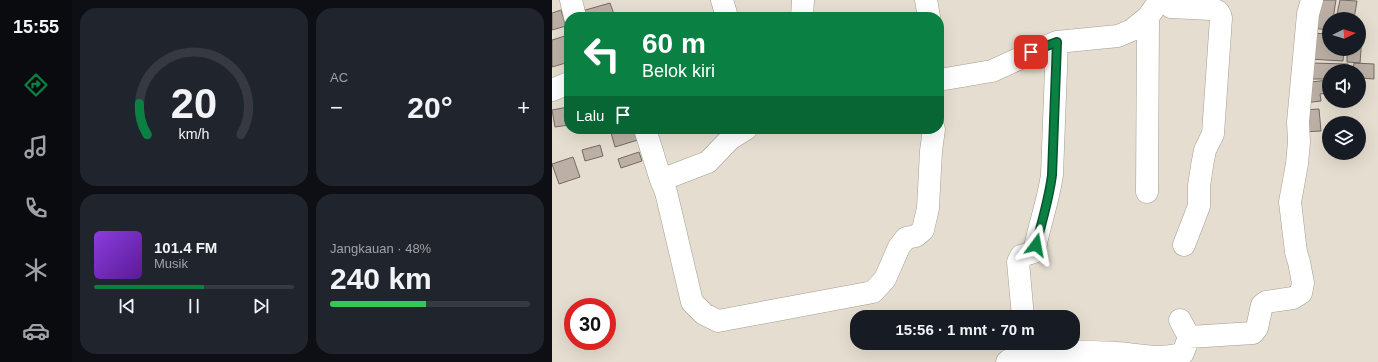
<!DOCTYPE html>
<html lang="id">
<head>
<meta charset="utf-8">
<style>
  body { margin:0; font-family:Arial,sans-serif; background:#20242c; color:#f1f3f6; height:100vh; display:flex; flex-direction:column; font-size:15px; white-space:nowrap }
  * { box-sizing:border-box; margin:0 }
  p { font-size:13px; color:#9ea1a6 }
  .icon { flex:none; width:22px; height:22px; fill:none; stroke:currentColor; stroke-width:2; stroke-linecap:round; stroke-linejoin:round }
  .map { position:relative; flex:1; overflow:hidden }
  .side { display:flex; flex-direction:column; gap:8px; padding:8px; background:#0d0f14; width:480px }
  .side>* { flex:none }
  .banner { position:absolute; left:12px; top:12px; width:380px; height:122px; border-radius:16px; box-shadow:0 4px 16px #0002; background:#0b8043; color:#fff; overflow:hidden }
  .needle { width:26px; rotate:85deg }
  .controls { position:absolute; left:770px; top:12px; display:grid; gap:8px }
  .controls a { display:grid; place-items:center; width:44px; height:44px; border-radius:50%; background:#171b24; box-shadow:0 4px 16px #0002; font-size:20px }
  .speed { position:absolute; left:12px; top:298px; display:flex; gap:8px; font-size:20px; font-weight:700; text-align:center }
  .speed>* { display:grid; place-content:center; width:52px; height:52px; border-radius:50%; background:#171b24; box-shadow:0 4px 16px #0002; line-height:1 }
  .speed .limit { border:6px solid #d22; background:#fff; color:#111 }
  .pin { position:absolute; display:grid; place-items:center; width:34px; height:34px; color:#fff; margin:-17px; border-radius:8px; box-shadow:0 2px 6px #0006 }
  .me { position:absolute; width:44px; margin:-22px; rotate:13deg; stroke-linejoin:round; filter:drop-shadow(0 0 3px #0008) }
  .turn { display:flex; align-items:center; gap:14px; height:84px; padding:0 12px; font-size:18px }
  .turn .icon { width:52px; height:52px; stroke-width:2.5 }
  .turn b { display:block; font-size:28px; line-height:34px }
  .then { display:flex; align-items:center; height:38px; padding:0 12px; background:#0003; gap:8px; font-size:15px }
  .big { font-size:30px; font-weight:800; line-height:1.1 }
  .side .card { flex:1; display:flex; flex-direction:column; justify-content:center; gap:6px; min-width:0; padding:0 14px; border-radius:16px; background:#20242c }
  .side .dial { align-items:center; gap:0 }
  .dial svg { height:104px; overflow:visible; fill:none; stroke:#363941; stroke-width:7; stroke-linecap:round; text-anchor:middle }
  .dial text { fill:#f1f3f6; stroke:none }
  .song { display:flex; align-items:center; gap:12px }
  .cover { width:48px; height:48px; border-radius:6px; background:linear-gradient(135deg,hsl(270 70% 55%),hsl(270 70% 35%)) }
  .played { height:4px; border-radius:2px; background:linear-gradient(90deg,#0b8043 55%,#363941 55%) }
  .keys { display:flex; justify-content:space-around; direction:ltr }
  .heat { display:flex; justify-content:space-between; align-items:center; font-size:22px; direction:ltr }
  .charge { height:6px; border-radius:3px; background:linear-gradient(90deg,#34c759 48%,#363941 0) }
  .side .tiles { flex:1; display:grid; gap:8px; grid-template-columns:repeat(2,1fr) }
  .trip { position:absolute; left:298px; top:310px; width:230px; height:40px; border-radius:16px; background:#171b24; box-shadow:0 4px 16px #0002; font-weight:800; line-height:40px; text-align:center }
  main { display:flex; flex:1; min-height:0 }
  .menu { display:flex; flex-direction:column; width:72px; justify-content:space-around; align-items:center; background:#090b0e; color:#9ea1a6 }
  .menu .icon { width:28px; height:28px }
  .menu .active { color:#0b8043 }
  .menu b { font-size:18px; color:#f1f3f6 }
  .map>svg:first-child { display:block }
</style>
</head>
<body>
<main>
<nav class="menu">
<b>15:55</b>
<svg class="icon active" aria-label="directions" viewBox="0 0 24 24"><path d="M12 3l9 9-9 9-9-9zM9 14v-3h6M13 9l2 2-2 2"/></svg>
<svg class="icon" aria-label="music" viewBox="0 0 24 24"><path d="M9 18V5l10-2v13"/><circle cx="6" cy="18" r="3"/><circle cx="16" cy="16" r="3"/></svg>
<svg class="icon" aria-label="phone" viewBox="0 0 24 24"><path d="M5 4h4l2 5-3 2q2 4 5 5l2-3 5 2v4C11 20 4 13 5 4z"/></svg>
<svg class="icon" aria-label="climate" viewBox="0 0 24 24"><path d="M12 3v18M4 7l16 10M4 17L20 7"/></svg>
<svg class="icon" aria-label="car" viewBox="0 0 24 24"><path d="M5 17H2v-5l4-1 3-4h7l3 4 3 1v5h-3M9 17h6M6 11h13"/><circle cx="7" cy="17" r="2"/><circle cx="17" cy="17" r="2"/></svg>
</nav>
<section class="side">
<div class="tiles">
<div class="card dial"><svg viewBox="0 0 100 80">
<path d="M14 69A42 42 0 1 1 86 69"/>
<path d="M14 69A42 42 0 0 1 8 45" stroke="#0b8043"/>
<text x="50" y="56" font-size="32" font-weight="700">20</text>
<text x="50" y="72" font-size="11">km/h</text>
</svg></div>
<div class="card"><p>AC</p>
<div class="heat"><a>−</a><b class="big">20°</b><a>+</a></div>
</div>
<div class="card">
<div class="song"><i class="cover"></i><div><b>101.4 FM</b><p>Musik</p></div></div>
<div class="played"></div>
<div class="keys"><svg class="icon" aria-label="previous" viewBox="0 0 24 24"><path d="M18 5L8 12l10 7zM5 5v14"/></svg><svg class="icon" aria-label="pause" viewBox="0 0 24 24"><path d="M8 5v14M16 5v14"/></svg><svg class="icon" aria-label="next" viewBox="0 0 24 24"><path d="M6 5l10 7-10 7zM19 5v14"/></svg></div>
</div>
<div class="card"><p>Jangkauan · 48%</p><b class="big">240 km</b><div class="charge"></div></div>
</div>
</section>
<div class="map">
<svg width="826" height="362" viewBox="0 0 826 362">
  <rect width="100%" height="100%" fill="#e5ded0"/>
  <path fill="#bcb0a6" stroke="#756a61" d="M763,0H784L781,19H777V30L760,28Z
    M788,0L805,1L802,19H784Z
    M58,3L63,17H32L30,11Z
    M9,10L14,26L0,30V13Z
    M759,33L777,34V49H792L791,61L757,59Z
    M16,35L17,62L0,67V40Z
    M807,36H810L808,63L795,62V49H807Z
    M759,63L796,64L795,71H777V79H759Z
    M802,63L822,64V79L807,78V71H801Z
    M777,80V93L768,94L769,101L752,103L750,83Z
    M16,107L17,125L3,127L0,110Z
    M767,109L769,131L751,132L750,110Z
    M58,129H86L89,139L63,147Z
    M48,145L51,156L33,161L30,150Z
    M87,152L90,161L69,168L66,159Z
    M21,157L28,177L7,184L0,164Z"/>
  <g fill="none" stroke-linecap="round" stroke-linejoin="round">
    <defs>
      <path id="street" d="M19,0L23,17
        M170,0L175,17
        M374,0L377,17
        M613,0L619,7L659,9C666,10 668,12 669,18L661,134L653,150L650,166L647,186V206L632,245
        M250,17L251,0
        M387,80L440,71L488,49L505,42L566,36L580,30L596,17L608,0
        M0,90L17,83
        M93,129L109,180L114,192L140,302L152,314L166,321L321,292L333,279L347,247L354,238L364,236L371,230L376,208L379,151L382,129
        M109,180L156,162L178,139L194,129
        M595,192L596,17
        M471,317L466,262L469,256L482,252C487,226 496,202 500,175L505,42
        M637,337L701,333L705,328L710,305L714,302L741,298L749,293L751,283L747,262L744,252L738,202L745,164L747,142L746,122L756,14L760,0
        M455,362C466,349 544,352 564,353C586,354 611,361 631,353L637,337L628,320"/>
    </defs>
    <use href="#street" stroke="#a49d90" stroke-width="23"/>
    <use href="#street" stroke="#fff" stroke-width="22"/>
  </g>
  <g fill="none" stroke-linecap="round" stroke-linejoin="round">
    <defs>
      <path id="route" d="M479,52L505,42L500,175C497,199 490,221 484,245"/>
    </defs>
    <use href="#route" stroke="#07532c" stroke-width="10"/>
    <use href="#route" stroke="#0b8043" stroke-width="7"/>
  </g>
</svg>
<div class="controls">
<a><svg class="needle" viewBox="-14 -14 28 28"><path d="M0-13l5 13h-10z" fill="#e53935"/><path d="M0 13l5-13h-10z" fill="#9ea1a6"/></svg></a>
<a><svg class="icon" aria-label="sound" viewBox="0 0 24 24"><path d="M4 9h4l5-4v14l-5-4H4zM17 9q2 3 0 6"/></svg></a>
<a><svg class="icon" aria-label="layers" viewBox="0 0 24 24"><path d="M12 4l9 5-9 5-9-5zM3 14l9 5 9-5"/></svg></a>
</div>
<div class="speed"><div class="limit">30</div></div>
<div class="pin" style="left:479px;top:52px;background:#d93025"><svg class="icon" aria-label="arrive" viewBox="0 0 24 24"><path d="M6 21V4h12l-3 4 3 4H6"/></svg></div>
<svg class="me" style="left:484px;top:245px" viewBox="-20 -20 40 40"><path d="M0-17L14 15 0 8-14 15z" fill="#0b8043" stroke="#fff" stroke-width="4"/></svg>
<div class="trip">15:56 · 1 mnt · 70 m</div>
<div class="banner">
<div class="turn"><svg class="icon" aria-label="left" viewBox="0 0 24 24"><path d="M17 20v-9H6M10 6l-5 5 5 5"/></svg><div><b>60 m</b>Belok kiri</div></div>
<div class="then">Lalu<svg class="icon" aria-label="arrive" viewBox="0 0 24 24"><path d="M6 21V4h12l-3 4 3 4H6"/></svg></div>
</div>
</div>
</main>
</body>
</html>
